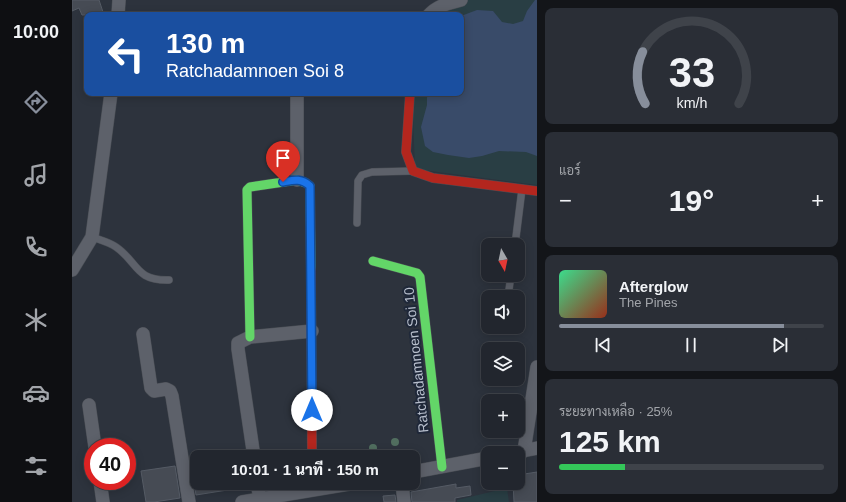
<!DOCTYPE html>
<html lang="th">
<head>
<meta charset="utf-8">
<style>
  body { margin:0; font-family:Helvetica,Sarabun,sans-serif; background:#2a2e36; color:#f1f3f6; height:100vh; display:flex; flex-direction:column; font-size:15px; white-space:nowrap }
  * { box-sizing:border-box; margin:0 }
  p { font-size:13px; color:#a2a5aa }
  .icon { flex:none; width:22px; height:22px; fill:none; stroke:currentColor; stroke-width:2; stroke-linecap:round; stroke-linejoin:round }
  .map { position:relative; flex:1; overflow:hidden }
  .sheet { display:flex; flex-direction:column; gap:8px; padding:8px; background:#131519; width:309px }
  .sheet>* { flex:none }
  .hud { position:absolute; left:12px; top:12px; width:380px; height:84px; border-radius:8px; box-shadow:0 2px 10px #0003,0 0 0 1px #3f434a; background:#1a4fa0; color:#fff; overflow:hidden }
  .needle { width:26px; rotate:171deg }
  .controls { position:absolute; left:409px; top:238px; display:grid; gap:8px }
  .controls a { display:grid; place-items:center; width:44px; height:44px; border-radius:8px; background:#22262e; box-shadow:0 2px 10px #0003,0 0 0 1px #3f434a; font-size:20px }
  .speed { position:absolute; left:12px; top:438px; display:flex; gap:8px; font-size:20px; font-weight:700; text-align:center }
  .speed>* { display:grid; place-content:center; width:52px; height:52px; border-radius:50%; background:#22262e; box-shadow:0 2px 10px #0003,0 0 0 1px #3f434a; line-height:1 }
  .speed .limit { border:6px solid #d22; background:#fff; color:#111 }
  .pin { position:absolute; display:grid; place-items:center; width:34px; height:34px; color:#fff; margin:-41px -17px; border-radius:50% 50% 50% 0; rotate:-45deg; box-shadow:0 0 4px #0007 }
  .pin .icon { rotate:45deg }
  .me { position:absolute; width:44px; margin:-22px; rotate:0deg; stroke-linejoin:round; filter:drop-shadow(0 0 3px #0008) }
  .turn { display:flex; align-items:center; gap:14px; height:84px; padding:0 16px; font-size:18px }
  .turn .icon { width:52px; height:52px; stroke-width:2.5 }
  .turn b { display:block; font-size:28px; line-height:34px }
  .big { font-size:30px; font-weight:800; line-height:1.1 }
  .sheet .tile { flex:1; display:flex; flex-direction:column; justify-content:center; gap:6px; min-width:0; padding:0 14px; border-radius:8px; background:#2a2e36 }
  .sheet .dial { align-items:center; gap:0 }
  .dial svg { height:104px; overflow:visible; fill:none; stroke:#3f434a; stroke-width:7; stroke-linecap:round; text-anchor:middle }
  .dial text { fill:#f1f3f6; stroke:none }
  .song { display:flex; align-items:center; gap:12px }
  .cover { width:48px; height:48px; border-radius:6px; background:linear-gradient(135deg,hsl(150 70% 55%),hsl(10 70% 35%)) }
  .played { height:4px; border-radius:2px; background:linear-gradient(90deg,#878e9b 85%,#3f434a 85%) }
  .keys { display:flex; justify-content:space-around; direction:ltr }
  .heat { display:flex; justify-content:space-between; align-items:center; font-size:22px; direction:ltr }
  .charge { height:6px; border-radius:3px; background:linear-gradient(90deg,#34c759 25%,#3f434a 0) }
  .trip { position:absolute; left:118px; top:450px; width:230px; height:40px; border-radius:8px; background:#22262e; box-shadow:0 2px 10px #0003,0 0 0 1px #3f434a; font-weight:800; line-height:40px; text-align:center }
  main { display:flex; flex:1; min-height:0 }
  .tab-bar { display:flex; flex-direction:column; width:72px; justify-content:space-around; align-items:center; background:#0e0f12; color:#a2a5aa }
  .tab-bar .icon { width:28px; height:28px }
  .tab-bar .current { color:#878e9b }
  .tab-bar b { font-size:18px; color:#f1f3f6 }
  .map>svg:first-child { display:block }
</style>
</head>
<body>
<main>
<nav class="tab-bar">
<b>10:00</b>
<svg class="icon current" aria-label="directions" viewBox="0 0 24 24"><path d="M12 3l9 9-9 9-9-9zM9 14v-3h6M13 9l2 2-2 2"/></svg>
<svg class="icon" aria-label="music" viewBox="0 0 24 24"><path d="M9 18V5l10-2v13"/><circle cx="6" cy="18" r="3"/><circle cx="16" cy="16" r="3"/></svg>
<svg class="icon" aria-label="phone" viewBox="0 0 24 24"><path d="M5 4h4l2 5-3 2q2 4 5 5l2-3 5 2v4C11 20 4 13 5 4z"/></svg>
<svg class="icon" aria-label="climate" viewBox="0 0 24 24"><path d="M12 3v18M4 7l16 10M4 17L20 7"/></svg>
<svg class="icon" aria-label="car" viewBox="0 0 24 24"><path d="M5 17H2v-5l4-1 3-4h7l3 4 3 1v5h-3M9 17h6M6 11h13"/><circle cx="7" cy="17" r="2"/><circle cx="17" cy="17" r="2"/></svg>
<svg class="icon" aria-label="filters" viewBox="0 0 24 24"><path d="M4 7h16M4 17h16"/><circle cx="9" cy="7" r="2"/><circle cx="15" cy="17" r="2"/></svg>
</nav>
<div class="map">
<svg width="465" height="502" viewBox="0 0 465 502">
  <rect width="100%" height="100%" fill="#2d333d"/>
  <path fill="#293e44" d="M393,0H465V185L343,169L340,93H389V15H359Z
    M435,488L437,502H385V500Z"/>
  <path fill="#394b69" d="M463,0H465V156L454,152L427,151L410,156L397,158L376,155L361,152L353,146L349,127L355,105V98L356,93H389V16L405,10L421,11L430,22L441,24L451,21L455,11Z"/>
  <path fill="#464b54" stroke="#555b65" d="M0,0H27L32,15H10L7,8L0,11Z
    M125,464V483H167L168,488L124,495L119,465Z
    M103,466L108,498L82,502H74L69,471Z
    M465,472V502H442L441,483H446V475Z
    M384,484V488L398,486L399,495L383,498V502H340L339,492Z
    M323,495L324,502H312L311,496Z"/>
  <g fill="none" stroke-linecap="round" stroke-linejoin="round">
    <defs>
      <path id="lane" d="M285,223L286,181L290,175L300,172L341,171
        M20,237C28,240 37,242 44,247C66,262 63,281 97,280
        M443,245L450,189
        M436,297L439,275"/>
      <path id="street" d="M46,15L47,0
        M357,15C365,6 377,3 389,0
        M225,93V180
        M0,270L20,237L39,93
        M71,334L79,388L82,391L94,389L98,391L100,396L117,502
        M17,405L23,447
        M452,451L465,367
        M440,453L465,448
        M182,457L166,349V343L178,337L240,331
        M341,472L416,458
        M28,481L31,502
        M185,483L188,499
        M330,483L332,502
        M170,502L283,483"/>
      <path id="fast" d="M301,261L345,273L348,277L370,467
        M178,337L175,190L178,187L225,180L234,183L238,186L239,269"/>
      <path id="jam" d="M338,93L334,152L341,171L361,178L465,191
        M239,269L240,457"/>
    </defs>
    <use href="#lane" stroke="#4a4e55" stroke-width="8"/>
    <use href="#street" stroke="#4a4e55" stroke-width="14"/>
    <use href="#fast" stroke="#4a4e55" stroke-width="10"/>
    <use href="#jam" stroke="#4a4e55" stroke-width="10"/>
    <use href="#lane" stroke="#5d616a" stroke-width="7"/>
    <use href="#street" stroke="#5d616a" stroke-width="13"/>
    <use href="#fast" stroke="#63d668" stroke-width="9"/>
    <use href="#jam" stroke="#b3261e" stroke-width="9"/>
  </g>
  <g fill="#516e5f">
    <circle cx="323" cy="442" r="4"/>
    <circle cx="301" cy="448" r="4"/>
  </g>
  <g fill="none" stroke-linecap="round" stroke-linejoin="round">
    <defs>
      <path id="route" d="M211,182C222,180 229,178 238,186L240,410"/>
    </defs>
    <use href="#route" stroke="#114b97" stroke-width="10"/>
    <use href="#route" stroke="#1a73e8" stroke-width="7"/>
  </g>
  <g text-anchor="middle" stroke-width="4" stroke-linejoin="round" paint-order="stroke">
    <g font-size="14" fill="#b8bfcd" stroke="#1f2839">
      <text transform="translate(344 360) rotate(-96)" y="5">Ratchadamnoen Soi 10</text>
    </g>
  </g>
</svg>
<div class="controls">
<a><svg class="needle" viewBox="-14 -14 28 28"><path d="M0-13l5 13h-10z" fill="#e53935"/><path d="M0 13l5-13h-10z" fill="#a2a5aa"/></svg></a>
<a><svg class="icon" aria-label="sound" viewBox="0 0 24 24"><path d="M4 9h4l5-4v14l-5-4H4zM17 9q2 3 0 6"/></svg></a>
<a><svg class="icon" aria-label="layers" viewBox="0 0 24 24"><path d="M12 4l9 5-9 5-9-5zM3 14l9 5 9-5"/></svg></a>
<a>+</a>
<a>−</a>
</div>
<div class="speed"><div class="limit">40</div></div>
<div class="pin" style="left:211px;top:182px;background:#d93025"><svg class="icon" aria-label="arrive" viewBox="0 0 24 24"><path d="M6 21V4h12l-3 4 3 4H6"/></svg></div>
<svg class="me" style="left:240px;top:410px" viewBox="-20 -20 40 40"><circle r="19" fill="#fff"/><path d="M0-13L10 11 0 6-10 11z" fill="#1a73e8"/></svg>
<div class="trip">10:01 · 1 นาที · 150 m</div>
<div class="hud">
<div class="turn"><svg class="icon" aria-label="left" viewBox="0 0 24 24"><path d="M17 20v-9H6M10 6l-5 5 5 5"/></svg><div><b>130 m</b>Ratchadamnoen Soi 8</div></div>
</div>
</div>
<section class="sheet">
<div class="tile dial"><svg viewBox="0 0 100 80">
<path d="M14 69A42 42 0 1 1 86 69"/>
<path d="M14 69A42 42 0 0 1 12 29" stroke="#878e9b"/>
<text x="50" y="56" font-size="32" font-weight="700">33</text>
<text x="50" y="72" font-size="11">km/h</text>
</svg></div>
<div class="tile"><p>แอร์</p>
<div class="heat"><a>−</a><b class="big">19°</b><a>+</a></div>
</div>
<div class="tile">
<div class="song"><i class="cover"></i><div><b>Afterglow</b><p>The Pines</p></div></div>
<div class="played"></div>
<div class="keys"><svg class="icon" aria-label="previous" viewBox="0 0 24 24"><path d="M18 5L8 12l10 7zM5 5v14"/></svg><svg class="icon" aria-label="pause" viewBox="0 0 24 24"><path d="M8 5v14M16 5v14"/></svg><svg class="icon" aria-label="next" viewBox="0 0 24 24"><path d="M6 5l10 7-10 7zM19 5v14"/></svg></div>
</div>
<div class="tile"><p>ระยะทางเหลือ · 25%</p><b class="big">125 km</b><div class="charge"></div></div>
</section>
</main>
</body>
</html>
